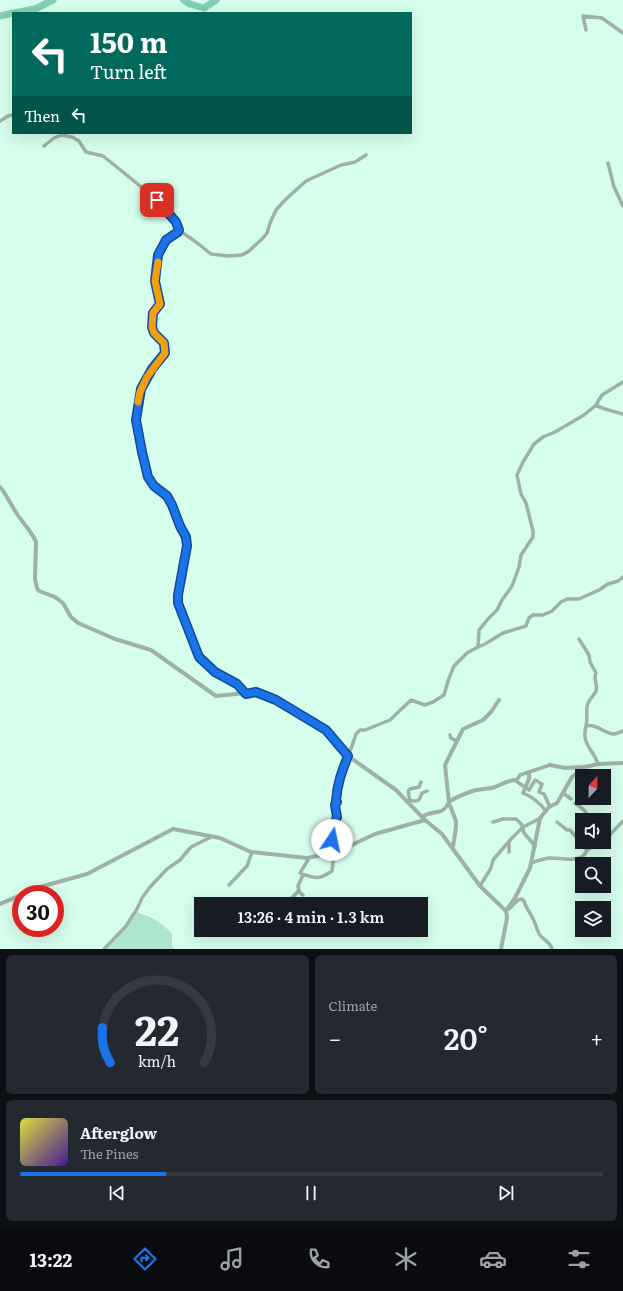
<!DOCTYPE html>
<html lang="en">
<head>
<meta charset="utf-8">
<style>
  body { margin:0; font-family:Literata,serif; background:#242831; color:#f1f3f6; height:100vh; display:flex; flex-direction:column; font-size:15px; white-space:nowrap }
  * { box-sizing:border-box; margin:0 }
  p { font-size:13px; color:#9ea1a6 }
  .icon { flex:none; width:22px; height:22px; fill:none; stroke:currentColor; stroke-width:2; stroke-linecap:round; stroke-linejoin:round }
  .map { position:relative; height:949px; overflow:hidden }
  .details { display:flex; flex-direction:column; gap:6px; padding:6px; background:#0d0f14; flex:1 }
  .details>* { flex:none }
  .top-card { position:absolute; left:12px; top:12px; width:400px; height:122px; border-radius:0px; box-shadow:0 4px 16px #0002; background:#00695c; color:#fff; overflow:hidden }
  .needle { width:26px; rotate:22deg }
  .tools { position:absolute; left:575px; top:769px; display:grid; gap:8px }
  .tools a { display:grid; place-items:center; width:36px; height:36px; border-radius:0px; background:#171b24; box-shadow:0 4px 16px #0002; font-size:20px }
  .speed { position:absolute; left:12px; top:885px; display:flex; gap:8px; font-size:20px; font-weight:700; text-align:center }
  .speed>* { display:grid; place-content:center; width:52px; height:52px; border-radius:50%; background:#171b24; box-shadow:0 4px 16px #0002; line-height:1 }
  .speed .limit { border:6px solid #d22; background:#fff; color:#111 }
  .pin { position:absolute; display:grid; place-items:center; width:34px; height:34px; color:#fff; margin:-17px; border-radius:8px; box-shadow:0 2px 6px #0006 }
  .me { position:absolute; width:44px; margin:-22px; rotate:11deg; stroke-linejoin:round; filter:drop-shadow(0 0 3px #0008) }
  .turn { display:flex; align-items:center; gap:14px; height:84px; padding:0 12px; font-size:18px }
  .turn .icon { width:52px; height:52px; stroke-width:2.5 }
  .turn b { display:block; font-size:28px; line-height:34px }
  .then { display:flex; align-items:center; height:38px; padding:0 12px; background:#0003; gap:8px; font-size:15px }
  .big { font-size:30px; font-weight:600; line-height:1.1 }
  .details .card { flex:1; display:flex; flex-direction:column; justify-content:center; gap:6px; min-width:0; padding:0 14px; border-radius:6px; background:#242831 }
  .details .dial { align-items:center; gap:0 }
  .dial svg { height:104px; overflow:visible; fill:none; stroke:#363941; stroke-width:7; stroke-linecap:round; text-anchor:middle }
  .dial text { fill:#f1f3f6; stroke:none }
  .song { display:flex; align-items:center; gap:12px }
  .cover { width:48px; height:48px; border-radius:6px; background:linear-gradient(135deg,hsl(60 70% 55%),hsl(260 70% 35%)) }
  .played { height:4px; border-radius:2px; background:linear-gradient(90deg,#1a73e8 25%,#363941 25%) }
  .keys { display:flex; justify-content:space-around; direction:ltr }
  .heat { display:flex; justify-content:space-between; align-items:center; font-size:22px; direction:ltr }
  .details .tiles { flex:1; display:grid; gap:6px; grid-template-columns:1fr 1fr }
  .card:last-child { grid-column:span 2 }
  .trip { position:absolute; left:194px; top:897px; width:234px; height:40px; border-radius:0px; background:#171b24; box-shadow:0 4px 16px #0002; font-weight:600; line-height:40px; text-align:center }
  .dock { display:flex; height:64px; justify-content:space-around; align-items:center; background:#090b0e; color:#9ea1a6 }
  .dock .icon { width:28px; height:28px }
  .dock .active { color:#1a73e8 }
  .dock b { font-size:18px; color:#f1f3f6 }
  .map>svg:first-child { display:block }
</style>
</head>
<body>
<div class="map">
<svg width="623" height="949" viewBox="0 0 623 949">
  <rect width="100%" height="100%" fill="#d6feed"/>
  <path fill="#afe5cf" d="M137,912C151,917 162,922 172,934V945L174,949H106L129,924Z"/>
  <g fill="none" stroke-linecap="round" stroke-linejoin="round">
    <path stroke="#85cfb3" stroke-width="7" d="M184,0L190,4L204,8L216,0
      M14,13L35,9L53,0
      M0,16L13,13"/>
    <path stroke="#9fb0a9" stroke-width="3.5" d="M586,30L583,16L602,18L623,33
      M0,121L8,116L13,115
      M44,146L54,138L61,135L72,137L79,141L86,152L103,156L123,172L157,200L178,226V232L183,233L196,242L211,254L228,256L242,255L249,251L263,238L267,233L270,223L276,210L286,199L306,181L341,165L355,162L366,155
      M608,163L614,187L623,206
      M178,232L166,240L158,255L155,281L160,304L153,311L152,327L154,333L163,343L165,353L152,369L141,389L139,396L136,420L142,452L148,477L155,486L167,496L172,505L180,526L186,537L187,546L178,595V603L199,657L215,672L237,684L246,694
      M596,405L602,395L623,382
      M579,639L589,655L590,662L596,673C593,679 598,684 596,691C595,695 588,699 587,707C586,713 588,719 586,726
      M478,647L485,644L503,633L526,626L529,618L533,615H543L552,611L561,602L567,599H579L599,590L608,584L618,581L623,577
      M450,735L451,738L457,741
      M598,764C593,749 581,744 586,726C597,723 604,734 614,734C617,734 620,732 623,731
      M525,788L523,793C533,797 539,802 546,811
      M563,793L571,799
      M409,801C418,800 418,804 422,793L427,791
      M410,801L408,791L410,789L419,787L421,782
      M575,803L584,810L592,820
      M550,807L544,794L539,792L542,784L535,780L529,790L516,781L520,775L550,765
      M493,822L503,819H516L522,825L524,833L535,846
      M557,822L567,830H570L587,850
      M604,833L609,838
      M604,841L623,821
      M509,852V842
      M307,858L308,860L300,873C303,875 305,875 309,876C319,880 324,876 332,871L334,854L332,839L333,830L337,817L335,805L337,802L336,801C338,776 349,757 356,734L360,730H365L390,720L411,700L425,705L433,702L444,695L448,681L454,666L467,653L478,647L479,630L488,619L497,610L502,600L512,586L519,567L521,555L533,537V531L526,503L521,494L517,475L523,462L534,444L543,437L555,432L584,415L596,405C604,410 614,411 623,414
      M531,863C537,861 542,859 549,858C561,857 582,865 587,850L603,842
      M229,885L247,866L252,852
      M480,886L491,868L493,860L511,839L523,827L541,818
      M299,890L300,893L303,895
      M287,904L299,890L298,886L303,875
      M509,909L518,900L522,899L524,901C526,909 531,913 534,921C536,925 537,931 540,935C544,941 550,941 552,949
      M104,949L126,926L137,909L142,898L150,887L167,869L180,860L191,847L211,837"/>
    <path stroke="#9fb0a9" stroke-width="4" d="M0,487C7,495 11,505 17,514C23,523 32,532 36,542L35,579L37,588L39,591L55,597L63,603L71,617L78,623L115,639L151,650L216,696L256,692L276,700L326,730L348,756L396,790L425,820L442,834L480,886L506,911L507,918L501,949
      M550,765L565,768L583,767
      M525,788L529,779V772
      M450,801C457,797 469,792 476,790C483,789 489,789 495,787C503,784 508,780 516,780
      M422,817C434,809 442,817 449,802
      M453,847L456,827V821L449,803L445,765L463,729L483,720L491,712L499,700
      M22,894L40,887L87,874L173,829L220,838L251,852L307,858L337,852L375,834L425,820
      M0,904L21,895
      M506,911L516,896L530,868L540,818L549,807L557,803L572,777L585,767L598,764L623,763"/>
  </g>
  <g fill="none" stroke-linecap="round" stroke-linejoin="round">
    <defs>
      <path id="route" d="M157,200L176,222L179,230L178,232L166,240L158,255L155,281L160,304L153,313L152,327L154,333L164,343L165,353L152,369L141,389L136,420L142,452L148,477L154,486L167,496L172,505L180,526L186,537L187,546L178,595V603L199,657L215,672L237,684L246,694L256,692L276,700L326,730L348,756C342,771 337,784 336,801L337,802L335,805L337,817L334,825L332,840"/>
    </defs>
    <use href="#route" stroke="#114b97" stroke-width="10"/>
    <use href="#route" stroke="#1a73e8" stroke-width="7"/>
    <path stroke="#f59e0b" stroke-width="7" d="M138,402L140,392L147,377L165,353L164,343L154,333L152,327L153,313L160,304L155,281L158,262"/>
  </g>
</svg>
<div class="tools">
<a><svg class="needle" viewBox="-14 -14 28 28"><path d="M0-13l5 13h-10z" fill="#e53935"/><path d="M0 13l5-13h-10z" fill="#9ea1a6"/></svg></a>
<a><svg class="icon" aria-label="sound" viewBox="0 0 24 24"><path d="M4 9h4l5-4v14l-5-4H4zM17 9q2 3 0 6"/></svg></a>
<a><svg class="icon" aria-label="search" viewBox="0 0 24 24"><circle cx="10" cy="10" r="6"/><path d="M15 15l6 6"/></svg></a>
<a><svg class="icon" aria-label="layers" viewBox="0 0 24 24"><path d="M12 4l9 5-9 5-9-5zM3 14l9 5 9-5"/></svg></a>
</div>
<div class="speed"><div class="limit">30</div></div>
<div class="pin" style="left:157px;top:200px;background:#d93025"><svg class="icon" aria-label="arrive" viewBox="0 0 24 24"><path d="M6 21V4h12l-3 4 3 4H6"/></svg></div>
<svg class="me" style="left:332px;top:840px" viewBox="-20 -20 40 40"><circle r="19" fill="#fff"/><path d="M0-13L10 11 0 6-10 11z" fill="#1a73e8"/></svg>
<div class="trip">13:26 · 4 min · 1.3 km</div>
<div class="top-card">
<div class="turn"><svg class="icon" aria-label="left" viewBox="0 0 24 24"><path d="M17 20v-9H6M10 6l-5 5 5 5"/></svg><div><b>150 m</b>Turn left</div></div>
<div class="then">Then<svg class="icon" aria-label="left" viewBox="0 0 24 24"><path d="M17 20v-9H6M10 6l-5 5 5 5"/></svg></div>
</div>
</div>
<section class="details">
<div class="tiles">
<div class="card dial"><svg viewBox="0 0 100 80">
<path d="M14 69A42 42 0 1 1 86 69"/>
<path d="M14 69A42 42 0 0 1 8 42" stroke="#1a73e8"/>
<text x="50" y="56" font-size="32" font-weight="700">22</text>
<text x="50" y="72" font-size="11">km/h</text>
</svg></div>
<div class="card"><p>Climate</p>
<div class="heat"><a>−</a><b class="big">20°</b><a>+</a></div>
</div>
<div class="card">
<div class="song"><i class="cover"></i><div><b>Afterglow</b><p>The Pines</p></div></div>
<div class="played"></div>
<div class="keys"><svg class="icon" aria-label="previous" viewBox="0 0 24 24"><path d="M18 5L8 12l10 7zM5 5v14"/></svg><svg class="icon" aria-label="pause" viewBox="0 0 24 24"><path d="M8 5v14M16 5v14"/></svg><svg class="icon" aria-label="next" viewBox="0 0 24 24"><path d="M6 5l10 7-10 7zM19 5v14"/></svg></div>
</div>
</div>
</section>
<nav class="dock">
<b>13:22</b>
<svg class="icon active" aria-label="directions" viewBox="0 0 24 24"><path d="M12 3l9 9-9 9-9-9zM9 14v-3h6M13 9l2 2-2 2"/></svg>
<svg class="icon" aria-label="music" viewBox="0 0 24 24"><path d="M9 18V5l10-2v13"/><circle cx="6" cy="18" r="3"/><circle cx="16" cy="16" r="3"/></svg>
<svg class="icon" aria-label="phone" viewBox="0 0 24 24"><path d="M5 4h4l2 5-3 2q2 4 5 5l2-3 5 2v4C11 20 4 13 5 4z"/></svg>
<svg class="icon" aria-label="climate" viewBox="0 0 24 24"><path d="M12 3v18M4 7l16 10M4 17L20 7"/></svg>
<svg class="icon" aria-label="car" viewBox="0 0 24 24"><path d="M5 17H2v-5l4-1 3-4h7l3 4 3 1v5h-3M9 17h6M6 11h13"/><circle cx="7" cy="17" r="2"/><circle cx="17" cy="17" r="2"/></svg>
<svg class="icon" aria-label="filters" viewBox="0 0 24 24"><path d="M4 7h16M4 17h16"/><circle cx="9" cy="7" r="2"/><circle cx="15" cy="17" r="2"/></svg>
</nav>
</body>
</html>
